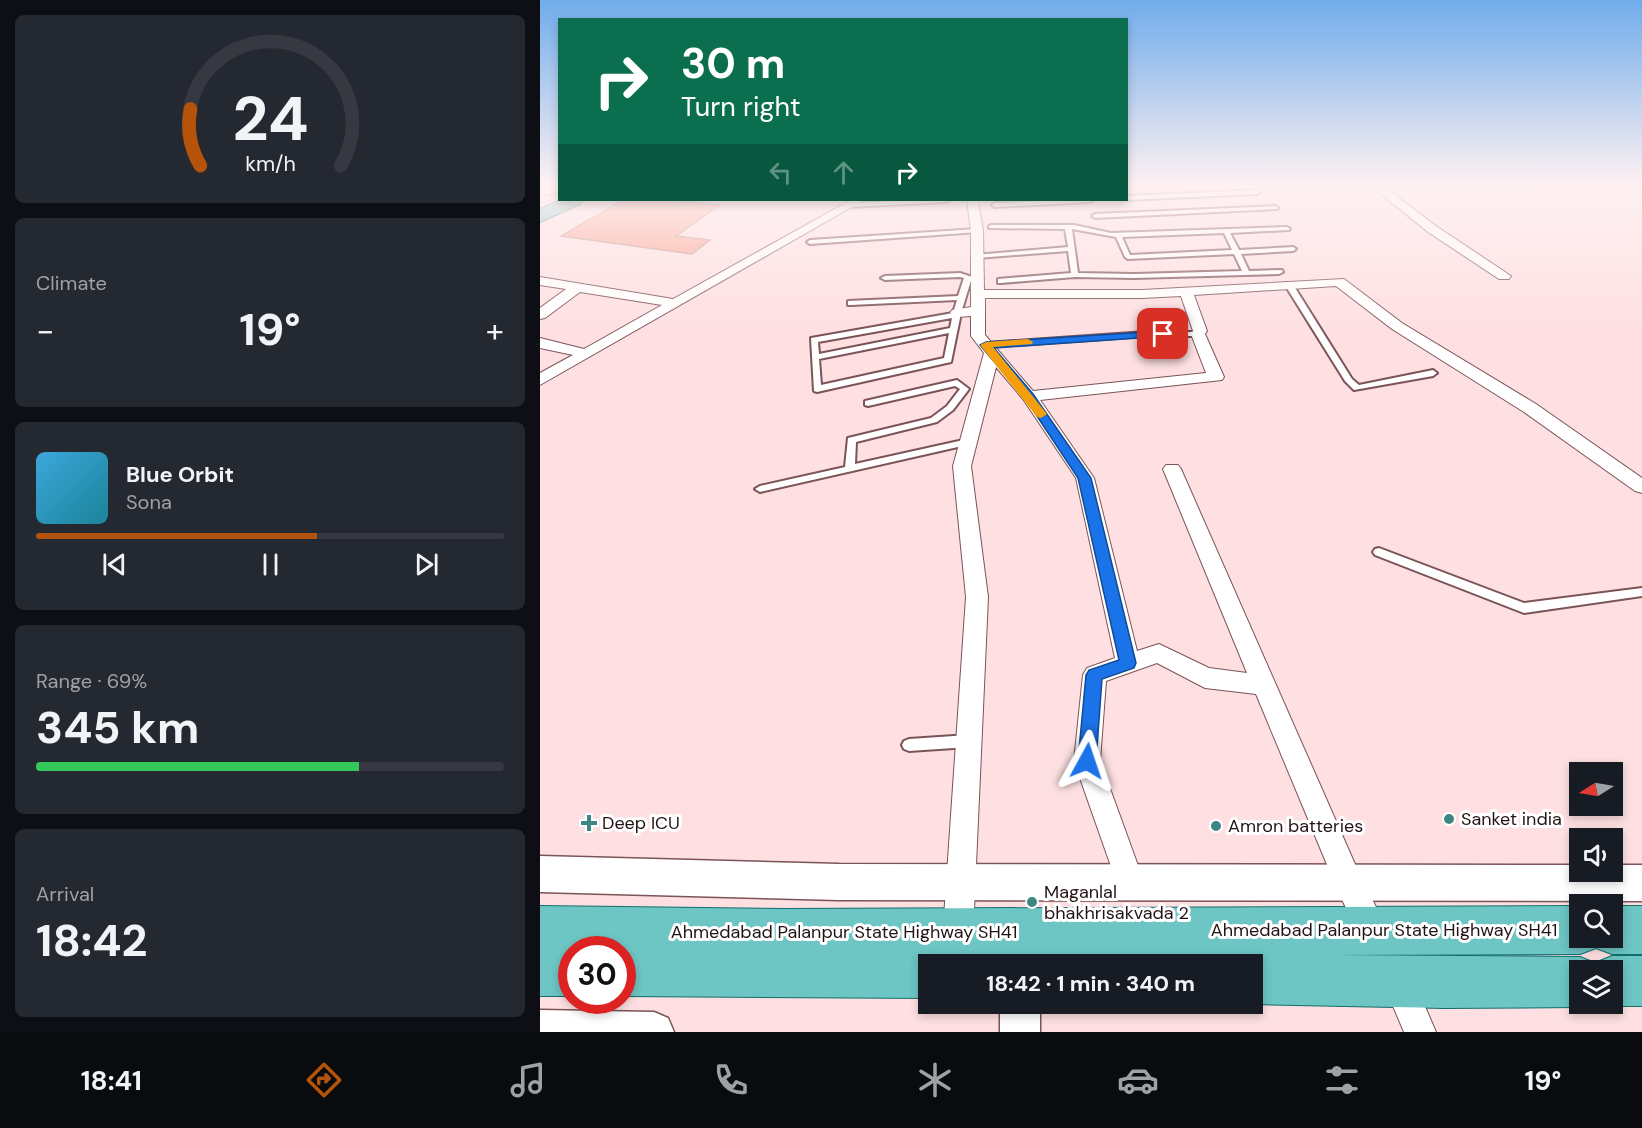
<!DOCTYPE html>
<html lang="en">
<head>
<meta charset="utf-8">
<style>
  body { margin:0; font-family:"DM Sans",sans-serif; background:#242831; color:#f1f3f6; height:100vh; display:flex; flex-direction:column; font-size:22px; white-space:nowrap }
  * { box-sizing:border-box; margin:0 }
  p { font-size:20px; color:#9ea1a6 }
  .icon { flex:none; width:33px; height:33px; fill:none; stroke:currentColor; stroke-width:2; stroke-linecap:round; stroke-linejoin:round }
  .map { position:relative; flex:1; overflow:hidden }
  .details { display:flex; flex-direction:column; gap:15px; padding:15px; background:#0d0f14; width:540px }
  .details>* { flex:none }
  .top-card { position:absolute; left:18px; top:18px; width:570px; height:183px; border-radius:0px; box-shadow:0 3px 9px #0003; background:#0b6e4f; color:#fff; overflow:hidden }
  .needle { width:39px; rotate:259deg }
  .buttons { position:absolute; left:1029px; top:762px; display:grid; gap:12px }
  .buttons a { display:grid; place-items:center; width:54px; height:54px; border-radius:0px; background:#171b24; box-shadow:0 3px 9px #0003; font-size:30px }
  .speed { position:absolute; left:18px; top:936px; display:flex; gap:12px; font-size:30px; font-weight:700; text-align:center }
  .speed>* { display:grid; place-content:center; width:78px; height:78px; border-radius:50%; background:#171b24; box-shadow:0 3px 9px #0003; line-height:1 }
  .speed .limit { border:9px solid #d22; background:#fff; color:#111 }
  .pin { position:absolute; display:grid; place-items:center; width:51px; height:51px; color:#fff; margin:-26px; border-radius:12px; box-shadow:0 3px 9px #0006 }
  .me { position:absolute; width:66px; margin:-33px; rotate:5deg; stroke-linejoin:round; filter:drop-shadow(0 0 4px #0008) }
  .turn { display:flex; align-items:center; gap:21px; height:126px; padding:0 24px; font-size:27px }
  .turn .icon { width:78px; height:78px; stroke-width:2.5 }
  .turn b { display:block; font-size:42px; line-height:51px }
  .lanes { display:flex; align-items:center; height:57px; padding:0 24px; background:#0003; justify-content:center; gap:30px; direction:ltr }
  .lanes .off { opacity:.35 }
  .big { font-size:45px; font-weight:700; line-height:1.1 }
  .details .card { flex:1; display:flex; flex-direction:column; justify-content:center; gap:9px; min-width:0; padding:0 21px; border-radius:9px; background:#242831 }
  .details .dial { align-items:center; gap:0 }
  .dial svg { height:156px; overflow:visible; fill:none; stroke:#363941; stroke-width:7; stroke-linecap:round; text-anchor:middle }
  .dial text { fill:#f1f3f6; stroke:none }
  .song { display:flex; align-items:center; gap:18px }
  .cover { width:72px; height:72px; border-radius:9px; background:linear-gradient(135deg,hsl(200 70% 55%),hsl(190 70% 35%)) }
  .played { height:6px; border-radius:3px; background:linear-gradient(90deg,#b45309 60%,#363941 60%) }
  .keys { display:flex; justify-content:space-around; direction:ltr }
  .heat { display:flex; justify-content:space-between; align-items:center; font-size:33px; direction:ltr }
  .charge { height:9px; border-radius:4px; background:linear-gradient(90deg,#34c759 69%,#363941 0) }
  .trip { position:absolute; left:378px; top:954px; width:345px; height:60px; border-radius:0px; background:#171b24; box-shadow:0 3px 9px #0003; font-weight:700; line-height:60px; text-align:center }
  .tab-bar { display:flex; height:96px; justify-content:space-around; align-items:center; background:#090b0e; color:#9ea1a6 }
  .tab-bar .icon { width:42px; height:42px }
  .tab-bar .on { color:#b45309 }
  .tab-bar b { font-size:27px; color:#f1f3f6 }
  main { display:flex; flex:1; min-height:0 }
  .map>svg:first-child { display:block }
</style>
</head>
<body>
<main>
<section class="details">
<div class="card dial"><svg viewBox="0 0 100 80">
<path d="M14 69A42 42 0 1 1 86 69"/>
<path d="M14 69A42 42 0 0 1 9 40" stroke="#b45309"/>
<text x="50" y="56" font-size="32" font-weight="700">24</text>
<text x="50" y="72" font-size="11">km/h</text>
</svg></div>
<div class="card"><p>Climate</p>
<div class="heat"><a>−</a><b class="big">19°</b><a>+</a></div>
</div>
<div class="card">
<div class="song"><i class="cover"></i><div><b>Blue Orbit</b><p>Sona</p></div></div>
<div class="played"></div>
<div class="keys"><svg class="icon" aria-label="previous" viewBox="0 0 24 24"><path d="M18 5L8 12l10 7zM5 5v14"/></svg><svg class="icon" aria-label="pause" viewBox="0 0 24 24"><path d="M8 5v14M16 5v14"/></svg><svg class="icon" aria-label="next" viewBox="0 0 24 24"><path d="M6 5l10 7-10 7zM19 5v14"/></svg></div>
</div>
<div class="card"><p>Range · 69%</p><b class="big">345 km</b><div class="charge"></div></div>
<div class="card"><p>Arrival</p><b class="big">18:42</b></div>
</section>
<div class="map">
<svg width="1102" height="1032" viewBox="0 0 1102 1032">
  <rect width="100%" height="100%" fill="#fee0e2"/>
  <path fill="#f9a28e" stroke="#c1958b" stroke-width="1.5" d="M83,200H133L180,205L136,236L170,240L152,254L21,236Z"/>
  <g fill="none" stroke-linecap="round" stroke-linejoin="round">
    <defs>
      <path id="service" d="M717,190L719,191V193L717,194L586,200H585H586V196Z
        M381,200H410L407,202L309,207L306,205L309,203Z
        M525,200H553L550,202L455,207L452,205L455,203Z
        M735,206L738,208L737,209L555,218L552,216L555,214Z
        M451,225H534L571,233L747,227L750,229L749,230L690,233L699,250L753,247L756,249L753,251L701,254L709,271L742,270L743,272L739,274L594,278L535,277L461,283H458V279L531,273L528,251L437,258L435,257V255L528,247L525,229L449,228V226ZM532,229L576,237L585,257L588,259L694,254L702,271L594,274L538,273ZM684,233L692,250L590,255L582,237Z
        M437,229L439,230V232L270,244L267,242L270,240Z
        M420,273L432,277L421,313L411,362L277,392L274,391L271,338L413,313L417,300L311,305H308V301L418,296L424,278L420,277L345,280L341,278L345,276ZM412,318L410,328L279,354L278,342ZM409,333L404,358L281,385L279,359Z
        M746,283H752L812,379L819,385L893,370L897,373L893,376L814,390L805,381L745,285Z
        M606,332H658L662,334L658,336H606L446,347L442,345L446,343Z
        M417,380L429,389L413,410L397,422L316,442L315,464L428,439L431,440L433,442L431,444L220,492L215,489L220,486L305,467L308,438L391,418L407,406L420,389L415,386L328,406L325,405V401Z
        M839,548L984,603L1102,588V596L984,613L835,555L833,552L835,549Z
        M429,735L434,737L436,741L434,745L429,747L369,751L364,749L362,745L364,741L369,739Z"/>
      <path id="minor" d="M831,186H843L896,226L971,276L969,279H959L888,232Z
        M1094,186H1102V192Z
        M20,187V193L0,195V189Z
        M311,200H324L0,385V373L33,355L0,348V338L44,349L122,305L40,292L5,318L0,319V308L26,289L0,285V277L133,299Z
        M427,200H438L443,231L444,290H602L804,279L862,323L996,404L1102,478V493L1095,491L984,412L852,329L796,286L654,295L667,331L665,334L684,377L682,380L500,400L554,478L597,651L619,644L669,668L707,673L623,469L626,465H638L641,469L818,871L847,929L843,940L832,944L821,940L798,891L716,694L665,688L617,663L566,681L560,761L604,882L600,892L590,896L580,892L534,761L543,675L547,668L575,658L536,478L483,399L456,367L431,466L448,597L433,932L429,943L418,947L407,943L403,932L426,597L413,466L444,353L431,336V316L417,317L410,313L412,310L431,307V231ZM641,296L653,331L651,334L666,373L493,391L445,335V298H602Z
        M860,969L871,974L896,1032H864L844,985L849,974Z"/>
      <path id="tertiary" d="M0,856L299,864L1040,865V872H1072V865H1102V901L299,900L0,892Z
        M460,1004H500V1032H460Z
        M0,1010L114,1012L128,1018L134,1032H0Z"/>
      <path id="primary" d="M20,200H43L40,204L0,222V209Z
        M0,906L244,909L1040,906V938H1072V906H1102V954H1072L1056,948L1040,954L796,955L1040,957L1055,963L1072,956H1102V1006H1072L1065,1004H1072V970H1040V1004H1050L1040,1007L904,1008L712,1004H710H712V964H693L694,961L707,956L407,957L410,964H388V998L82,996V950H32V996H0Z"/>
    </defs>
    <use href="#service" stroke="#7c5357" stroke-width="4"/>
    <use href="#minor" stroke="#7c5357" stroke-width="2"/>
    <use href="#tertiary" stroke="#7c5357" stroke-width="3"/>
    <use href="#primary" stroke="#136e6d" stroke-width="2"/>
    <use href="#service" fill="#fff" fill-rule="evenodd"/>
    <use href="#minor" fill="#fff" fill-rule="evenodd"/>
    <use href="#tertiary" fill="#fff" fill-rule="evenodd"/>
    <use href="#primary" fill="#6dc5c4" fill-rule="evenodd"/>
  </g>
  <linearGradient id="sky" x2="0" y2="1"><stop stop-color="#70aceb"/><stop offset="0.56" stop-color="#fff1f2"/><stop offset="1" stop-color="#fff1f2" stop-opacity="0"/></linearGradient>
  <rect width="1102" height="330" fill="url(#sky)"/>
  <path fill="#1a73e8" stroke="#114b97" stroke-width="1.5" d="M623,331L629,334L627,336L454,348L493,394L551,478L596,663L594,668L562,679L556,761L554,767L547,770L541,767L538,761L546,675L549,670L579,660L538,478L485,398L440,345L446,342Z"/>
  <path fill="#f59e0b" d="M488,339L493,342L492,344L453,347L507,414L501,418L497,417L440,345L446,342Z"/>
  <g fill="#3e8684" stroke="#fff" stroke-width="2">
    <circle cx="909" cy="819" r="6"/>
    <path d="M46 814h6v6h6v6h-6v6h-6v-6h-6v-6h6z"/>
    <circle cx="676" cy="826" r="6"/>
    <circle cx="492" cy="902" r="6"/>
  </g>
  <g text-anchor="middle" stroke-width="6" stroke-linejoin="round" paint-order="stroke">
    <g font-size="18" fill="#231214" stroke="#fff" text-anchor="start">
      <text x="921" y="825">Sanket india</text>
      <text x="62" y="829">Deep ICU</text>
      <text x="688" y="832">Amron batteries</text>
      <text x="504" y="898">Maganlal<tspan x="504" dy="21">bhakhrisakvada 2</tspan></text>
    </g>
    <g font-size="18" fill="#231214" stroke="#fff">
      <text x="844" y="936">Ahmedabad Palanpur State Highway SH41</text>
      <text x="304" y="938">Ahmedabad Palanpur State Highway SH41</text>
    </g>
  </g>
</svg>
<div class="buttons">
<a><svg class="needle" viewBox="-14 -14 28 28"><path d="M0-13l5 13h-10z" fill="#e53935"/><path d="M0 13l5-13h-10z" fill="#9ea1a6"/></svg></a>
<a><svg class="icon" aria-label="sound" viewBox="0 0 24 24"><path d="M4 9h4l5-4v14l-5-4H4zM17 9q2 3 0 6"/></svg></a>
<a><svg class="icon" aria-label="search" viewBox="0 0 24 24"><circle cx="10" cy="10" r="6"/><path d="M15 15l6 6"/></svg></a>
<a><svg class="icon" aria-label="layers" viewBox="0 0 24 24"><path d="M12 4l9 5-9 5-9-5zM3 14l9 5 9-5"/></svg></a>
</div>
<div class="speed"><div class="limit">30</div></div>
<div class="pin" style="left:623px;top:334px;background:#d93025"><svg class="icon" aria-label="arrive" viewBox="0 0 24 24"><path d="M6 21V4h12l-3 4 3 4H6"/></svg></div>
<svg class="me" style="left:547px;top:761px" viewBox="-20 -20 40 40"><path d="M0-17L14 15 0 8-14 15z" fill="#1a73e8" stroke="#fff" stroke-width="4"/></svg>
<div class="trip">18:42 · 1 min · 340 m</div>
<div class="top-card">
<div class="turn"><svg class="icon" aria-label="right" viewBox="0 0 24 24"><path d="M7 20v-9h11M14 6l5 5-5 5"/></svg><div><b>30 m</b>Turn right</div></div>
<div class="lanes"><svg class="icon off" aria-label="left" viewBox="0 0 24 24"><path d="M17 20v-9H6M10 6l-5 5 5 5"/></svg><svg class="icon off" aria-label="ahead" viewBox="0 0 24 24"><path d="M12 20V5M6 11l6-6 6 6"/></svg><svg class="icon" aria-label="right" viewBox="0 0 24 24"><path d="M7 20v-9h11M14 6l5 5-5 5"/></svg></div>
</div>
</div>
</main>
<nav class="tab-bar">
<b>18:41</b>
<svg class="icon on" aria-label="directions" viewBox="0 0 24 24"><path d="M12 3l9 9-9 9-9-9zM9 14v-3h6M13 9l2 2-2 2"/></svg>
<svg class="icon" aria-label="music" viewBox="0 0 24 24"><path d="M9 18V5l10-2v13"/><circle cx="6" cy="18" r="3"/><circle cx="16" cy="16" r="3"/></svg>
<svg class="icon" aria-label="phone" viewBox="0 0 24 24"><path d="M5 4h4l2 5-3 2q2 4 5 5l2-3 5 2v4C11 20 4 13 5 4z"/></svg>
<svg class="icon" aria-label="climate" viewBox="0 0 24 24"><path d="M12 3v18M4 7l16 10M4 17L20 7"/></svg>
<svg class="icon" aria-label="car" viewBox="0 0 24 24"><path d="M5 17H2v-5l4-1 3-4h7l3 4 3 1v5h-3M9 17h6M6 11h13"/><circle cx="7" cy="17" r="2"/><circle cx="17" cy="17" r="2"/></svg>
<svg class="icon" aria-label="filters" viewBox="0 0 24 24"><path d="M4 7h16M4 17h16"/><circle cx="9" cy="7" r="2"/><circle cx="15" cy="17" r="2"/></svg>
<b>19°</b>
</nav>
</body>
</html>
